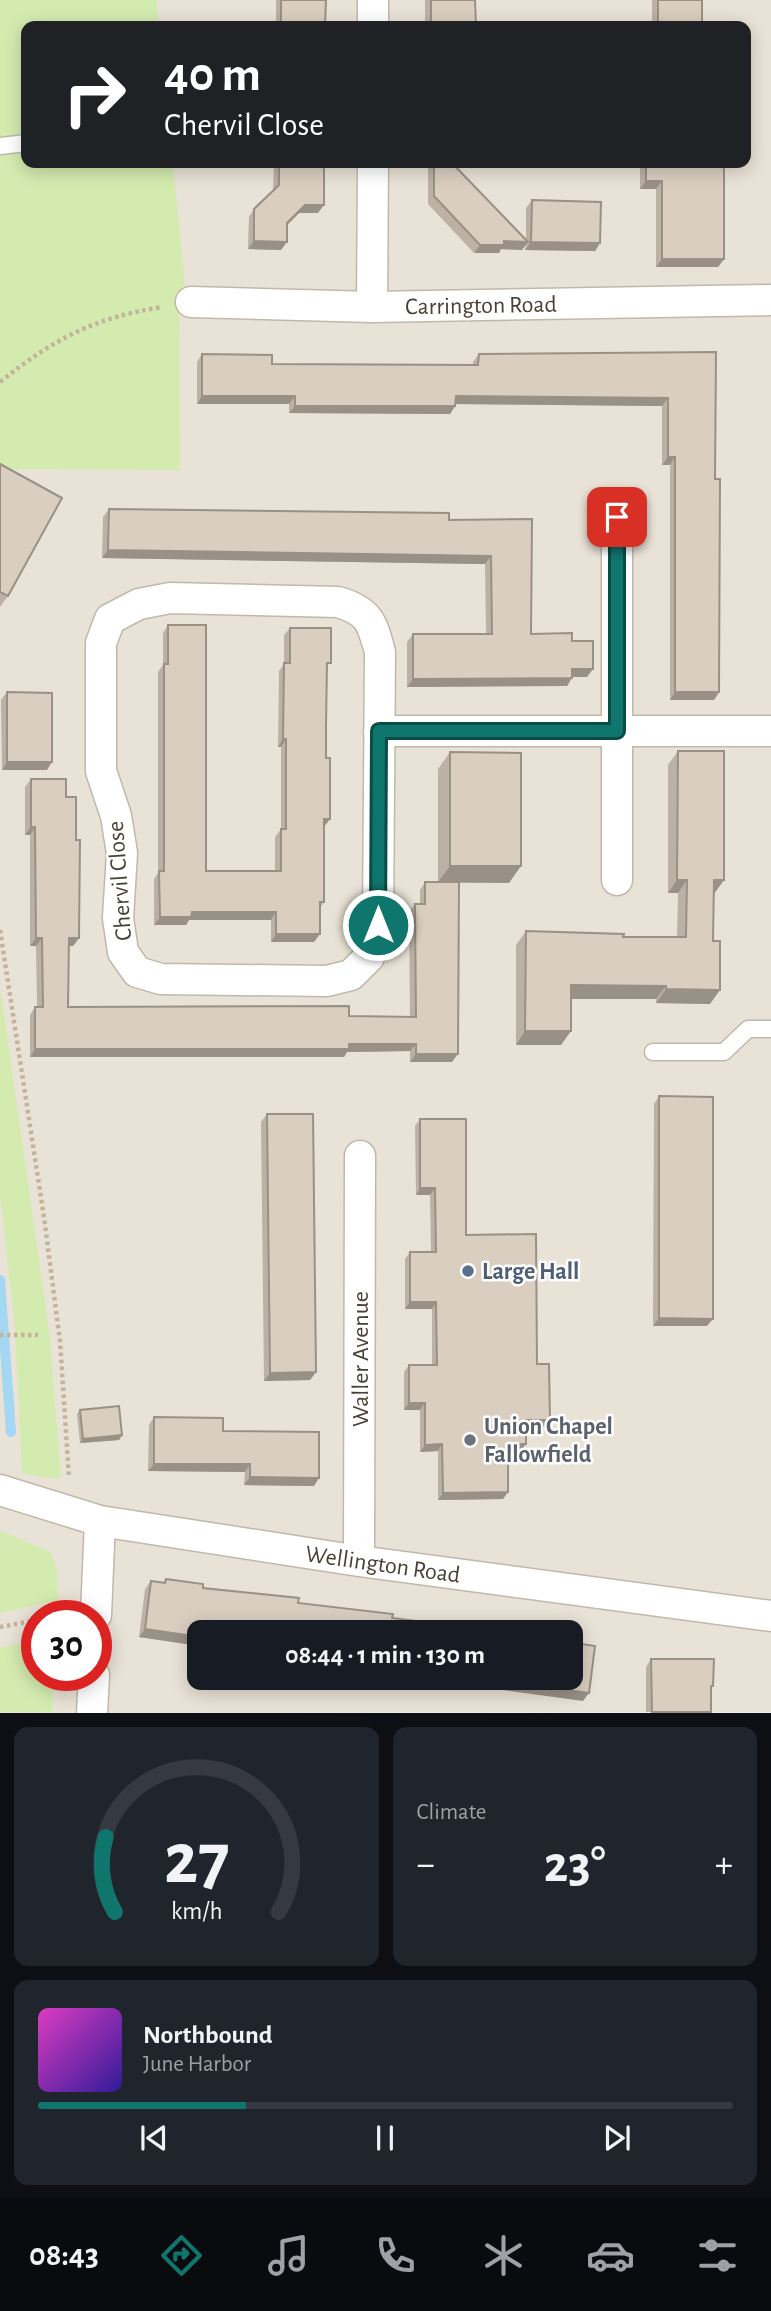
<!DOCTYPE html>
<html lang="en">
<head>
<meta charset="utf-8">
<style>
  body { margin:0; font-family:"Alegreya Sans",sans-serif; background:#20242c; color:#f1f3f6; height:100vh; display:flex; flex-direction:column; font-size:26px; white-space:nowrap }
  * { box-sizing:border-box; margin:0 }
  p { font-size:23px; color:#9ea1a6 }
  .icon { flex:none; width:38px; height:38px; fill:none; stroke:currentColor; stroke-width:2; stroke-linecap:round; stroke-linejoin:round }
  .map { position:relative; height:1713px; overflow:hidden }
  .sheet { display:flex; flex-direction:column; gap:14px; padding:14px; background:#0d0f14; flex:1 }
  .sheet>* { flex:none }
  .top-card { position:absolute; left:21px; top:21px; width:730px; height:147px; border-radius:14px; box-shadow:0 4px 18px #0003; background:#202124; color:#fff; overflow:hidden }
  .speed { position:absolute; left:21px; top:1600px; display:flex; gap:14px; font-size:35px; font-weight:700; text-align:center }
  .speed>* { display:grid; place-content:center; width:91px; height:91px; border-radius:50%; background:#171b24; box-shadow:0 4px 18px #0003; line-height:1 }
  .speed .limit { border:10px solid #d22; background:#fff; color:#111 }
  .pin { position:absolute; display:grid; place-items:center; width:60px; height:60px; color:#fff; margin:-30px; border-radius:14px; box-shadow:0 4px 10px #0006 }
  .me { position:absolute; width:77px; margin:-38px; rotate:0deg; stroke-linejoin:round; filter:drop-shadow(0 0 5px #0008) }
  .turn { display:flex; align-items:center; gap:24px; height:147px; padding:0 28px; font-size:32px }
  .turn .icon { width:91px; height:91px; stroke-width:2.5 }
  .turn b { display:block; font-size:49px; line-height:60px }
  .big { font-size:52px; font-weight:600; line-height:1.1 }
  .sheet .tile { flex:1; display:flex; flex-direction:column; justify-content:center; gap:10px; min-width:0; padding:0 24px; border-radius:14px; background:#20242c }
  .sheet .dial { align-items:center; gap:0 }
  .dial svg { height:182px; overflow:visible; fill:none; stroke:#363941; stroke-width:7; stroke-linecap:round; text-anchor:middle }
  .dial text { fill:#f1f3f6; stroke:none }
  .song { display:flex; align-items:center; gap:21px }
  .cover { width:84px; height:84px; border-radius:10px; background:linear-gradient(135deg,hsl(310 70% 55%),hsl(250 70% 35%)) }
  .played { height:7px; border-radius:4px; background:linear-gradient(90deg,#0f766e 30%,#363941 30%) }
  .keys { display:flex; justify-content:space-around; direction:ltr }
  .heat { display:flex; justify-content:space-between; align-items:center; font-size:38px; direction:ltr }
  .sheet .tiles { flex:1; display:grid; gap:14px; grid-template-columns:1fr 1fr }
  .tile:last-child { grid-column:span 2 }
  .trip { position:absolute; left:187px; top:1620px; width:396px; height:70px; border-radius:14px; background:#171b24; box-shadow:0 4px 18px #0003; font-weight:600; line-height:70px; text-align:center }
  .tab-bar { display:flex; height:112px; justify-content:space-around; align-items:center; background:#090b0e; color:#9ea1a6 }
  .tab-bar .icon { width:49px; height:49px }
  .tab-bar .selected { color:#0f766e }
  .tab-bar b { font-size:32px; color:#f1f3f6 }
  .map>svg:first-child { display:block }
</style>
</head>
<body>
<div class="map">
<svg width="771" height="1713" viewBox="0 0 771 1713">
  <rect width="100%" height="100%" fill="#f5f0e9"/>
  <path fill="#e9e2d6" fill-rule="evenodd" d="M0,0H771V1712L0,1713ZM26,26H746V163H26ZM37,1615H96V1675H37ZM200,1633H570V1678H200Z"/>
  <path fill="#d4ebb0" d="M0,0H156L159,26H26V163H173L185,286L179,304L180,470L0,469Z
    M0,986L50,1338L61,1478H45L22,1473L15,1327L0,1194Z
    M0,1531L51,1552L57,1571L58,1600L0,1613Z
    M37,1640V1675H53L52,1712H0V1648Z"/>
  <g fill="none" stroke-linecap="round" stroke-linejoin="round">
    <path stroke="#a3d7f4" stroke-width="10" d="M0,1280L11,1432"/>
    <defs>
      <path id="service" d="M0,146L26,143
        M653,1052H724L748,1029H771"/>
      <path id="minor" d="M373,26V0
        M191,302L372,307L771,300
        M372,307L373,163
        M170,598L338,602C369,611 372,622 380,652L378,924L369,957L351,975L327,981L161,979L137,972L123,952L118,918L122,853L116,816L101,771V643L110,619L139,604Z
        M379,731H771
        M617,880V517
        M0,1490L100,1521L359,1561L771,1616
        M359,1561L360,1156
        M96,1615L100,1521
        M92,1713L94,1675"/>
    </defs>
    <use href="#service" stroke="#c1b8aa" stroke-width="19"/>
    <use href="#minor" stroke="#c1b8aa" stroke-width="33"/>
    <path stroke="#c4b39b" stroke-width="4.5" stroke-dasharray="3.5 3.5" stroke-linecap="butt" d="M0,382C54,339 93,318 162,307
      M0,930L44,1217L60,1341L69,1478
      M0,1335H38
      M0,1627L37,1620"/>
    <use href="#service" stroke="#fff" stroke-width="16"/>
    <use href="#minor" stroke="#fff" stroke-width="30"/>
  </g>
  <path fill="#bbb1a5" d="M276,0H326L325,26H276Z
    M425,0H475L476,26H425Z
    M652,0H702V26H652Z
    M274,163H324L318,213H299L287,225L281,250L248,249L249,217L254,209L273,190Z
    M428,163H452L526,240V208L532,200L600,243L595,251L525,250L526,245L522,250L501,249L499,253H474L428,204Z
    M640,163H724V259L718,267H656V189H640Z
    M716,352L715,479L719,692L714,700H670V465H662V406L455,404V406L450,414L289,413V404H197V362L202,354L272,364L473,365V362L479,354Z
    M0,464L8,596L0,607Z
    M109,509L449,520L532,519L531,634L572,641L587,677H572L567,686L407,687V642L413,634H486L485,564L102,558L103,517Z
    M168,625L206,871H275V837L281,829V747H278L279,671L284,664V635L290,628L327,670L324,827V902L320,908L314,942H271V920H189L186,925H154V879L158,873V672L163,665V633Z
    M7,692L47,770H2L1,700Z
    M678,751L714,894L710,1004L656,1003V999H571L561,1045H516V945L526,931L623,937H677L678,893H668V765Z
    M450,752L509,883H459L452,1062H410V1051L347,1052L344,1057H30V1015L35,1007H37L36,946H30V835H25V787L31,779L66,797L76,840L79,938L73,946H69L68,1007L349,1016L410,1017L409,912L415,904H420V890L425,882H438V769Z
    M659,1096L707,1326H653L654,1104Z
    M267,1114L316,1372L310,1380L264,1381L261,1122Z
    M420,1119L466,1235L537,1364L545,1427H526L521,1451H508L503,1499L438,1500V1451L420,1452V1410H404V1372L409,1365H432V1309H405V1259L410,1252H431L430,1195H416L415,1126Z
    M80,1410L122,1435L119,1440L80,1443L77,1414Z
    M154,1417L223,1431L314,1486L244,1485L245,1472L148,1471L149,1425Z
    M166,1579L203,1588L392,1618L447,1625L449,1622L486,1627L200,1633V1646L139,1637L145,1589L151,1581L163,1583Z
    M651,1659L711,1689V1712H646V1667Z"/>
  <path fill="#999086" d="M646,181H662L656,189H640Z
    M305,205H324L318,213H299L281,231L287,223Z
    M254,241L287,242L281,250L248,249Z
    M504,241L528,242L522,250L501,249L499,253H474L480,245Z
    M531,242L600,243L595,251L525,250Z
    M662,259H724L718,267H656Z
    M202,396H295L289,404H197Z
    M456,396L668,398L662,406L450,404Z
    M295,406H455L450,414L289,413Z
    M668,457H675L670,465H662Z
    M108,550L491,556L485,564L102,558Z
    M572,669H593L587,677H566Z
    M572,678L567,686L407,687L413,679Z
    M675,692H719L714,700H670Z
    M283,739H286L281,747H278Z
    M7,762H52L47,770H2Z
    M324,819H330L324,827Z
    M31,827H35L30,835H25Z
    M450,866H521L509,883L438,882Z
    M677,880H687L678,893H668Z
    M714,880H724L714,894H704Z
    M192,912H276L271,920H189L186,925H154L160,917Z
    M276,934H320L314,942H271Z
    M36,938H42L36,946H30Z
    M69,938H79L73,946H64Z
    M571,985L666,986L656,999H561Z
    M666,989L720,990L710,1004L656,1003Z
    M525,1031H571L561,1045H516Z
    M349,1044H416L410,1051L347,1052L344,1057H30L35,1049Z
    M416,1054H458L452,1062H410Z
    M420,1188H435L430,1195H416Z
    M410,1302H436L432,1309H405Z
    M659,1318L713,1319L707,1326H653Z
    M316,1372L310,1380L264,1381L270,1373Z
    M409,1403H425L420,1410H404Z
    M526,1420H550L545,1427H521Z
    M122,1435L119,1440L80,1443L83,1439Z
    M442,1444L438,1451L420,1452L425,1445Z
    M508,1444H526L521,1451H503Z
    M154,1464H250L245,1472L148,1471Z
    M250,1477L319,1478L314,1486L244,1485Z
    M508,1492L503,1499L438,1500L443,1493Z
    M145,1629L200,1637V1646L139,1637Z
    M414,1678H478L589,1693L583,1701Z"/>
  <path fill="#dacec0" stroke="#999086" stroke-width="2" d="M281,0H326L325,26H281Z
    M431,0H475L476,26H431Z
    M658,0H702V26H658Z
    M279,163H324V205H305L287,223V242L254,241V209L279,185Z
    M434,163H452L528,242L504,241V245H480L434,196Z
    M646,163H724V259H662V181H646Z
    M532,200L601,202L600,243L531,242Z
    M716,352L715,479H720L719,692H675V457H668V398L456,396L455,406H295V396H202V354L272,355V364L478,365L479,354Z
    M0,464L62,498L8,596L0,592Z
    M109,509L449,513V520L532,519L531,634L572,633V641H593V669H572V678L413,679V634H492L491,556L108,550Z
    M168,625H206V871H281V829H286V739H283L284,663H290V628H331V663H327L326,725V758H330V819H324V902H320V934H276V912H192L191,917H160L159,871H164V664H168Z
    M7,692L52,693V762H7Z
    M678,751H724V880H714L713,941H720V990L666,989V986L571,985V1031H525L526,931L624,934L623,937H686L687,880H677Z
    M450,752L521,753V866H450Z
    M31,779H66V797H76V840H80L79,938H69L68,1007L349,1006V1016L416,1017L415,904H425V882H459L458,1054H416V1044H349V1049H35V1007H43L42,938H36L35,827H31Z
    M659,1096L713,1097V1319L659,1318Z
    M267,1114H313L316,1372L270,1373Z
    M420,1119H466V1235L536,1234L537,1364H549L550,1420H526V1444H508V1492L443,1493L442,1444L425,1445V1403H409V1365H437L436,1302H410V1252H436L435,1188H420Z
    M119,1406L122,1435L83,1439L80,1410Z
    M154,1417L223,1418V1431L319,1432V1478L250,1477V1464H154Z
    M166,1579L203,1584V1588L299,1598L298,1603L393,1614L392,1618L448,1625L449,1622L486,1627V1631L504,1633H200V1637L145,1629L151,1581L165,1583Z
    M570,1639H581V1644L595,1646L589,1693L478,1678H570Z
    M651,1659H714L713,1686H711V1712H652Z"/>
  <g fill="none" stroke-linecap="round" stroke-linejoin="round">
    <defs>
      <path id="route" d="M378,925L379,731H617V517"/>
    </defs>
    <use href="#route" stroke="#0a4d48" stroke-width="18"/>
    <use href="#route" stroke="#0f766e" stroke-width="12"/>
  </g>
  <circle fill="#5c6f8a" stroke="#fff" stroke-width="2.5" cx="468" cy="1271" r="7"/>
  <circle fill="#6b7280" stroke="#fff" stroke-width="2.5" cx="470" cy="1440" r="7"/>
  <g text-anchor="middle" stroke-width="5" stroke-linejoin="round" paint-order="stroke">
    <g font-size="24" fill="#494136" stroke="#fff">
      <text transform="translate(481 305) rotate(-1)" y="8">Carrington Road</text>
      <text transform="translate(119 881) rotate(-94)" y="8">Chervil Close</text>
      <text transform="translate(360 1359) rotate(-90)" y="8">Waller Avenue</text>
      <text transform="translate(383 1564) rotate(8)" y="8">Wellington Road</text>
    </g>
    <g font-size="24" font-weight="bold" fill="#4e5e75" stroke="#fff" text-anchor="start">
      <text x="482" y="1279">Large Hall</text>
    </g>
    <g font-size="24" font-weight="bold" fill="#5b616d" stroke="#fff" text-anchor="start">
      <text x="484" y="1434">Union Chapel<tspan x="484" dy="28">Fallowfield</tspan></text>
    </g>
  </g>
</svg>
<div class="speed"><div class="limit">30</div></div>
<div class="pin" style="left:617px;top:517px;background:#d93025"><svg class="icon" aria-label="arrive" viewBox="0 0 24 24"><path d="M6 21V4h12l-3 4 3 4H6"/></svg></div>
<svg class="me" style="left:378px;top:925px" viewBox="-20 -20 40 40"><circle r="17" fill="#0f766e" stroke="#fff" stroke-width="3"/><path d="M0-11L8 9 0 5-8 9z" fill="#fff"/></svg>
<div class="trip">08:44 · 1 min · 130 m</div>
<div class="top-card">
<div class="turn"><svg class="icon" aria-label="right" viewBox="0 0 24 24"><path d="M7 20v-9h11M14 6l5 5-5 5"/></svg><div><b>40 m</b>Chervil Close</div></div>
</div>
</div>
<section class="sheet">
<div class="tiles">
<div class="tile dial"><svg viewBox="0 0 100 80">
<path d="M14 69A42 42 0 1 1 86 69"/>
<path d="M14 69A42 42 0 0 1 10 36" stroke="#0f766e"/>
<text x="50" y="56" font-size="32" font-weight="700">27</text>
<text x="50" y="72" font-size="11">km/h</text>
</svg></div>
<div class="tile"><p>Climate</p>
<div class="heat"><a>−</a><b class="big">23°</b><a>+</a></div>
</div>
<div class="tile">
<div class="song"><i class="cover"></i><div><b>Northbound</b><p>June Harbor</p></div></div>
<div class="played"></div>
<div class="keys"><svg class="icon" aria-label="previous" viewBox="0 0 24 24"><path d="M18 5L8 12l10 7zM5 5v14"/></svg><svg class="icon" aria-label="pause" viewBox="0 0 24 24"><path d="M8 5v14M16 5v14"/></svg><svg class="icon" aria-label="next" viewBox="0 0 24 24"><path d="M6 5l10 7-10 7zM19 5v14"/></svg></div>
</div>
</div>
</section>
<nav class="tab-bar">
<b>08:43</b>
<svg class="icon selected" aria-label="directions" viewBox="0 0 24 24"><path d="M12 3l9 9-9 9-9-9zM9 14v-3h6M13 9l2 2-2 2"/></svg>
<svg class="icon" aria-label="music" viewBox="0 0 24 24"><path d="M9 18V5l10-2v13"/><circle cx="6" cy="18" r="3"/><circle cx="16" cy="16" r="3"/></svg>
<svg class="icon" aria-label="phone" viewBox="0 0 24 24"><path d="M5 4h4l2 5-3 2q2 4 5 5l2-3 5 2v4C11 20 4 13 5 4z"/></svg>
<svg class="icon" aria-label="climate" viewBox="0 0 24 24"><path d="M12 3v18M4 7l16 10M4 17L20 7"/></svg>
<svg class="icon" aria-label="car" viewBox="0 0 24 24"><path d="M5 17H2v-5l4-1 3-4h7l3 4 3 1v5h-3M9 17h6M6 11h13"/><circle cx="7" cy="17" r="2"/><circle cx="17" cy="17" r="2"/></svg>
<svg class="icon" aria-label="filters" viewBox="0 0 24 24"><path d="M4 7h16M4 17h16"/><circle cx="9" cy="7" r="2"/><circle cx="15" cy="17" r="2"/></svg>
</nav>
</body>
</html>
